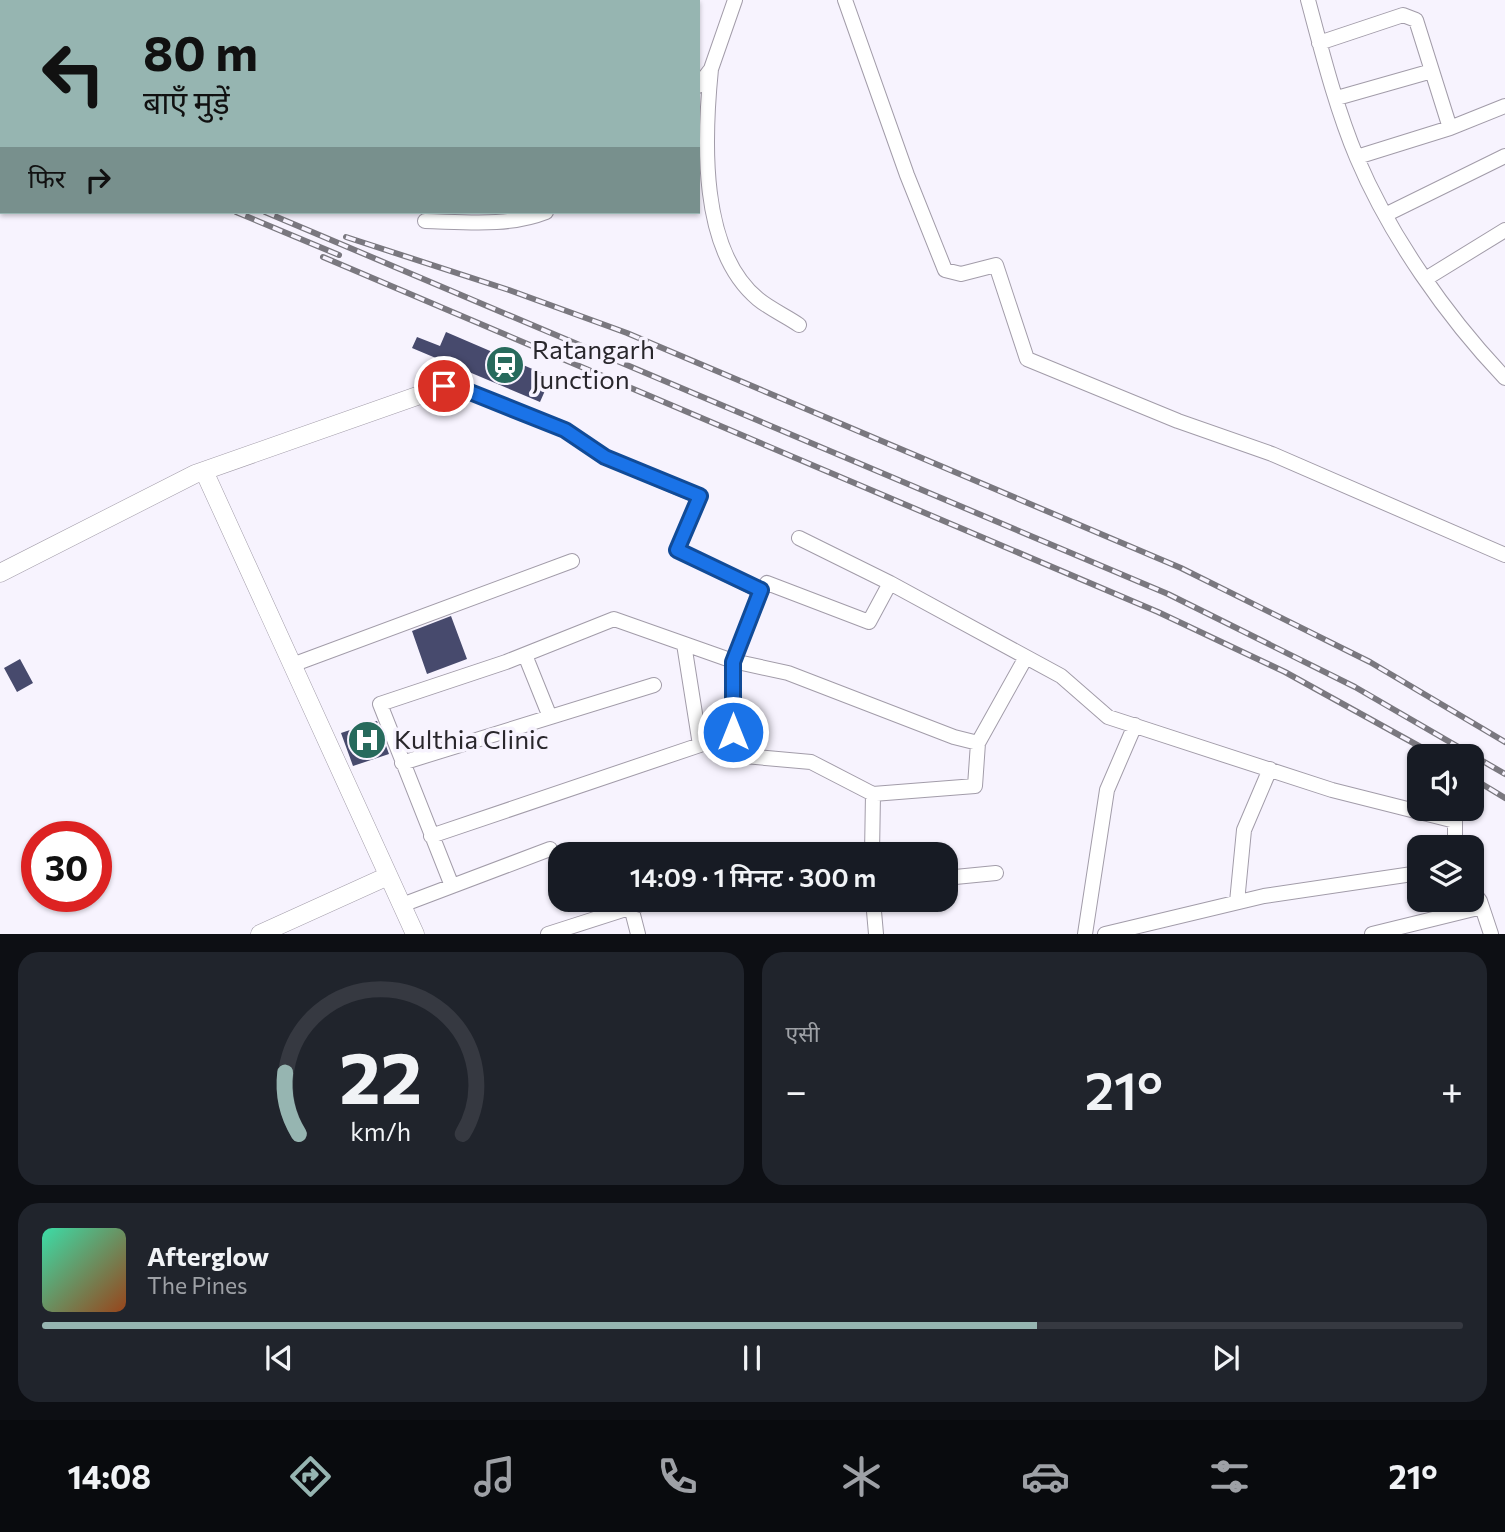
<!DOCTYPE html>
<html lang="hi">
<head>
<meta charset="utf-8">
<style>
  body { margin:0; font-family:Commissioner,"Noto Sans Devanagari",sans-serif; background:#20242c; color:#f1f3f6; height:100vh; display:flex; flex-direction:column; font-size:26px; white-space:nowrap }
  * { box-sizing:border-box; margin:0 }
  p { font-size:23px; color:#9ea1a6 }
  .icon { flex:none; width:38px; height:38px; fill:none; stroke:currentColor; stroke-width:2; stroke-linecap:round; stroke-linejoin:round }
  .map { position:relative; height:934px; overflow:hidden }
  .drawer { display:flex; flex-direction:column; gap:18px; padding:18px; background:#0d0f14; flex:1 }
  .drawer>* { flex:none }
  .top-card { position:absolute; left:0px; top:0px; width:700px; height:214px; box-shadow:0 2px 5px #0004; background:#96b5b1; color:#111; overflow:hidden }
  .fabs { position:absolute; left:1407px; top:744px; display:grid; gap:14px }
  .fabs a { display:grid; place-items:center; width:77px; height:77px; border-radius:14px; background:#171b24; box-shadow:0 2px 5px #0004; font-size:35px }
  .speed { position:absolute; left:21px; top:821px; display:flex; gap:14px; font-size:35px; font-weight:700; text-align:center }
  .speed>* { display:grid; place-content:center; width:91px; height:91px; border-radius:50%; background:#171b24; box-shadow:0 2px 5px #0004; line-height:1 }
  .speed .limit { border:10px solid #d22; background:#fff; color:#111 }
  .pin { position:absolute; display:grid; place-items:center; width:60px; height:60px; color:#fff; margin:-30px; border:4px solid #fff; border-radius:50%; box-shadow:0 2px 7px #0007 }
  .me { position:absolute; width:77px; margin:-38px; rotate:0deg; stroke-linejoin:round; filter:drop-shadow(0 0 5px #0008) }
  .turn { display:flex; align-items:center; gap:24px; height:147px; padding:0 28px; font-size:32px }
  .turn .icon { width:91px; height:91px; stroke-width:2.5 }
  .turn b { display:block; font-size:49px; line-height:60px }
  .then { display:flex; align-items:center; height:66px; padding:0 28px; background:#0003; gap:14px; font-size:26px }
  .big { font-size:52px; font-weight:600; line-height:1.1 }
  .drawer .card { flex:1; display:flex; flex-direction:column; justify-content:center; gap:10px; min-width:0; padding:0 24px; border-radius:21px; background:#20242c }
  .drawer .dial { align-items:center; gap:0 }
  .dial svg { height:182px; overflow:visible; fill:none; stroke:#363941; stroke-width:7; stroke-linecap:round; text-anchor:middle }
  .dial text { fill:#f1f3f6; stroke:none }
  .song { display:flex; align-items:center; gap:21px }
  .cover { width:84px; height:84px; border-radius:10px; background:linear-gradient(135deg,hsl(160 70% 55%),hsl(20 70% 35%)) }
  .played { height:7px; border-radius:4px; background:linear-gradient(90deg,#96b5b1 70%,#363941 70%) }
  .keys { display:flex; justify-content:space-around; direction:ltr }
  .heat { display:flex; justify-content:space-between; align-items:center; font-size:38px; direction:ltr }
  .drawer .tiles { flex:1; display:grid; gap:18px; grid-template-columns:1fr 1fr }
  .card:last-child { grid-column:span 2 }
  .trip { position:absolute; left:548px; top:842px; width:410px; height:70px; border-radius:21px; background:#171b24; box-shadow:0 2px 5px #0004; font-weight:600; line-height:70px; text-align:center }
  .menu { display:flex; height:112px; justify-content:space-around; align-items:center; background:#090b0e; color:#9ea1a6 }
  .menu .icon { width:49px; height:49px }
  .menu .current { color:#96b5b1 }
  .menu b { font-size:32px; color:#f1f3f6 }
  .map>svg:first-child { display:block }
</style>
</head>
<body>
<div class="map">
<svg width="1505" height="934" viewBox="0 0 1505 934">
  <rect width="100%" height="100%" fill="#f7f3fe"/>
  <path fill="#474a6d" d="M446,332L551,377L540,402L412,348L417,337L440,346Z
    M451,616L467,659L427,674L412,631Z
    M20,659L33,683L17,692L4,668Z
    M377,721L389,754L353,766L341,733Z"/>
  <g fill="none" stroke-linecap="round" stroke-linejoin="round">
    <defs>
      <path id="minor" d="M845,0L907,175L945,270L961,274L996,265L1027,359L1178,421L1272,454L1505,555
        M1308,0C1322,52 1336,108 1357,158C1390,236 1447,317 1505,378
        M331,2L338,0
        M1319,43L1403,15L1416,20L1450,128
        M0,44L2,45
        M711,69C704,139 699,250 758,299C770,309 786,316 799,325
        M698,86L711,69L735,0
        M1337,98L1432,71
        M1357,157L1450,128L1505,106
        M1385,215L1505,156
        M425,221C465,222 508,227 546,212
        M1427,278L1505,230
        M417,396L444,386L460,388L565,430L605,457L700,497L677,550L761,591L767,583L869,622L890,583
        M799,538L890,583L1061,676L1108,717L1332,790L1455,821V847
        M525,655L550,717
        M292,665L572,561
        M402,763L654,685
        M873,794L811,762L733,755V661L788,673L954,737L978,743
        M431,836L700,745L684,644
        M872,854L873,794L975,786L978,743L1026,657
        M945,878L996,873
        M452,886L380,704L506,662L614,619L733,661L761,591
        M1472,890L1480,901L1491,934
        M873,900L876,934
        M1237,902L1244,830L1270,769
        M402,905L550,849
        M631,907L638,934
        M548,934L654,900
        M1085,934L1107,790L1135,725
        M1105,934L1264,896L1419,873
        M1372,934L1482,907"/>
      <path id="tertiary" d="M204,471L415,934
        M0,573L195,474L417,396
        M260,934L388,876"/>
    </defs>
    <use href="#minor" stroke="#a29ca9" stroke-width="16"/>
    <use href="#tertiary" stroke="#a29ca9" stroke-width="19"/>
    <use href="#minor" stroke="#fff" stroke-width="14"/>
    <use href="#tertiary" stroke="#fff" stroke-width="18"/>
    <defs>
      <path id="rail" d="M0,110L2,111
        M236,212L339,255
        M265,212L1168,594L1355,687L1505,774
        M346,237L509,290L627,333L1181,568L1370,662L1505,742
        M323,257L1158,612L1285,672L1437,756
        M1472,778L1505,798"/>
    </defs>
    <use href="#rail" stroke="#7a787f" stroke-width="6"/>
    <use href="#rail" stroke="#f7f3fe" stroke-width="3.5" stroke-dasharray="10" stroke-linecap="butt"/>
  </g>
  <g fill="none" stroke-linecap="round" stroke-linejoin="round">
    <defs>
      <path id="route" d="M444,386L460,388L565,430L605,457L700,496L677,550L761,590L733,662V732"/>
    </defs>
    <use href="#route" stroke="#114b97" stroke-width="18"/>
    <use href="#route" stroke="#1a73e8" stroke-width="12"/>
  </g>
  <defs>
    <symbol id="station-disc" viewBox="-11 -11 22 22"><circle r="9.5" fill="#276a5c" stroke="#f7f3fe"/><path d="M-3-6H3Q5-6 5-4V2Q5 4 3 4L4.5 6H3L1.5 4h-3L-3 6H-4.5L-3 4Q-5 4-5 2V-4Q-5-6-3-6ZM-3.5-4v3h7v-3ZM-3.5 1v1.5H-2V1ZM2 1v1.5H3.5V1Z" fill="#fff"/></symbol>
    <symbol id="hospital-disc" viewBox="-11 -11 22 22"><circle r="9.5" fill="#276a5c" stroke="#f7f3fe"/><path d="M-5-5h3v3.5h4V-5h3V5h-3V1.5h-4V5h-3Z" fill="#fff"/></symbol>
  </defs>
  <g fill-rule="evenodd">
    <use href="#station-disc" x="483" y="343" width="44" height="44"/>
    <use href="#hospital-disc" x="345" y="718" width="44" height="44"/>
  </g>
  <g text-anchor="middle" stroke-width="7" stroke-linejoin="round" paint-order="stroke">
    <g font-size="26" fill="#29272c" stroke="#f7f3fe" text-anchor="start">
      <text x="532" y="359">Ratangarh<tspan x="532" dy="30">Junction</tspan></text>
      <text x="394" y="749">Kulthia Clinic</text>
    </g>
  </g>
</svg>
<div class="fabs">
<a><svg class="icon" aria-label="sound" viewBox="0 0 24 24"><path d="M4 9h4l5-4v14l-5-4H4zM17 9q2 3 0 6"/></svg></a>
<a><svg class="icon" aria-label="layers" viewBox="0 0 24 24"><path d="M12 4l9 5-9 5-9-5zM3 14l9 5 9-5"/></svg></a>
</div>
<div class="speed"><div class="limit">30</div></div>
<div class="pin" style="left:444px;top:386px;background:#d93025"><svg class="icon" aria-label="arrive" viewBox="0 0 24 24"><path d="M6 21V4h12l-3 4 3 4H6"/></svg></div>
<svg class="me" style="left:733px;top:732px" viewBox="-20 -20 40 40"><circle r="17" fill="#1a73e8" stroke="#fff" stroke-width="3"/><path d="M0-11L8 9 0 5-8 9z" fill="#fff"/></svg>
<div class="trip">14:09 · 1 मिनट · 300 m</div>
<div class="top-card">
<div class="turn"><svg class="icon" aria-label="left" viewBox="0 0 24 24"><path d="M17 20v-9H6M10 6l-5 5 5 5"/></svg><div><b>80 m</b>बाएँ मुड़ें</div></div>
<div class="then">फिर<svg class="icon" aria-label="right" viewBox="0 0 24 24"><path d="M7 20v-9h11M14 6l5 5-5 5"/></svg></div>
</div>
</div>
<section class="drawer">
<div class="tiles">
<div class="card dial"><svg viewBox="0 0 100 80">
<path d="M14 69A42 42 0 1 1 86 69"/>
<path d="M14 69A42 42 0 0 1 8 42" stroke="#96b5b1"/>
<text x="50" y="56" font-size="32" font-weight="700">22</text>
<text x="50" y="72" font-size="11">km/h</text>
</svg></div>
<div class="card"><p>एसी</p>
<div class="heat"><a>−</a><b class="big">21°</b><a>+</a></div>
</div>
<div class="card">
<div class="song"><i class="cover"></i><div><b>Afterglow</b><p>The Pines</p></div></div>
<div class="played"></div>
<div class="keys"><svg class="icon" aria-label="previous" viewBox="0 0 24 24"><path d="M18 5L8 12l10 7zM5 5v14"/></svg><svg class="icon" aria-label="pause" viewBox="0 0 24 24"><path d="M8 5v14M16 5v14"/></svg><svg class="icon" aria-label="next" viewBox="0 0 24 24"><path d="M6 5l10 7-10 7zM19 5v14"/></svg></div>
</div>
</div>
</section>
<nav class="menu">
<b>14:08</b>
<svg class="icon current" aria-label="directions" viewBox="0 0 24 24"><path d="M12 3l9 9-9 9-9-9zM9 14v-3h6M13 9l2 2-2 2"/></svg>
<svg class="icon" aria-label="music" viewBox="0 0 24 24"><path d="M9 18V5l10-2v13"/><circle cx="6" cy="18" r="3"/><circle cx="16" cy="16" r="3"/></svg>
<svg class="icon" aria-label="phone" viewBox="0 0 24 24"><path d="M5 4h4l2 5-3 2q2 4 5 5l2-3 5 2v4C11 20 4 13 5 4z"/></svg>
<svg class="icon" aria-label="climate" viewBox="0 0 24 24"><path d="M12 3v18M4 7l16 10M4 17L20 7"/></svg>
<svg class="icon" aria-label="car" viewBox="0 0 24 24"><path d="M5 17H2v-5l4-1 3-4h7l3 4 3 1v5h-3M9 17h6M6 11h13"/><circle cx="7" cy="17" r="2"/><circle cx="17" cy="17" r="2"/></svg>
<svg class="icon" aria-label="filters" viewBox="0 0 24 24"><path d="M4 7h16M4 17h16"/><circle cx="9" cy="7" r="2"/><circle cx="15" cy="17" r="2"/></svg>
<b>21°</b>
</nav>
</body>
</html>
